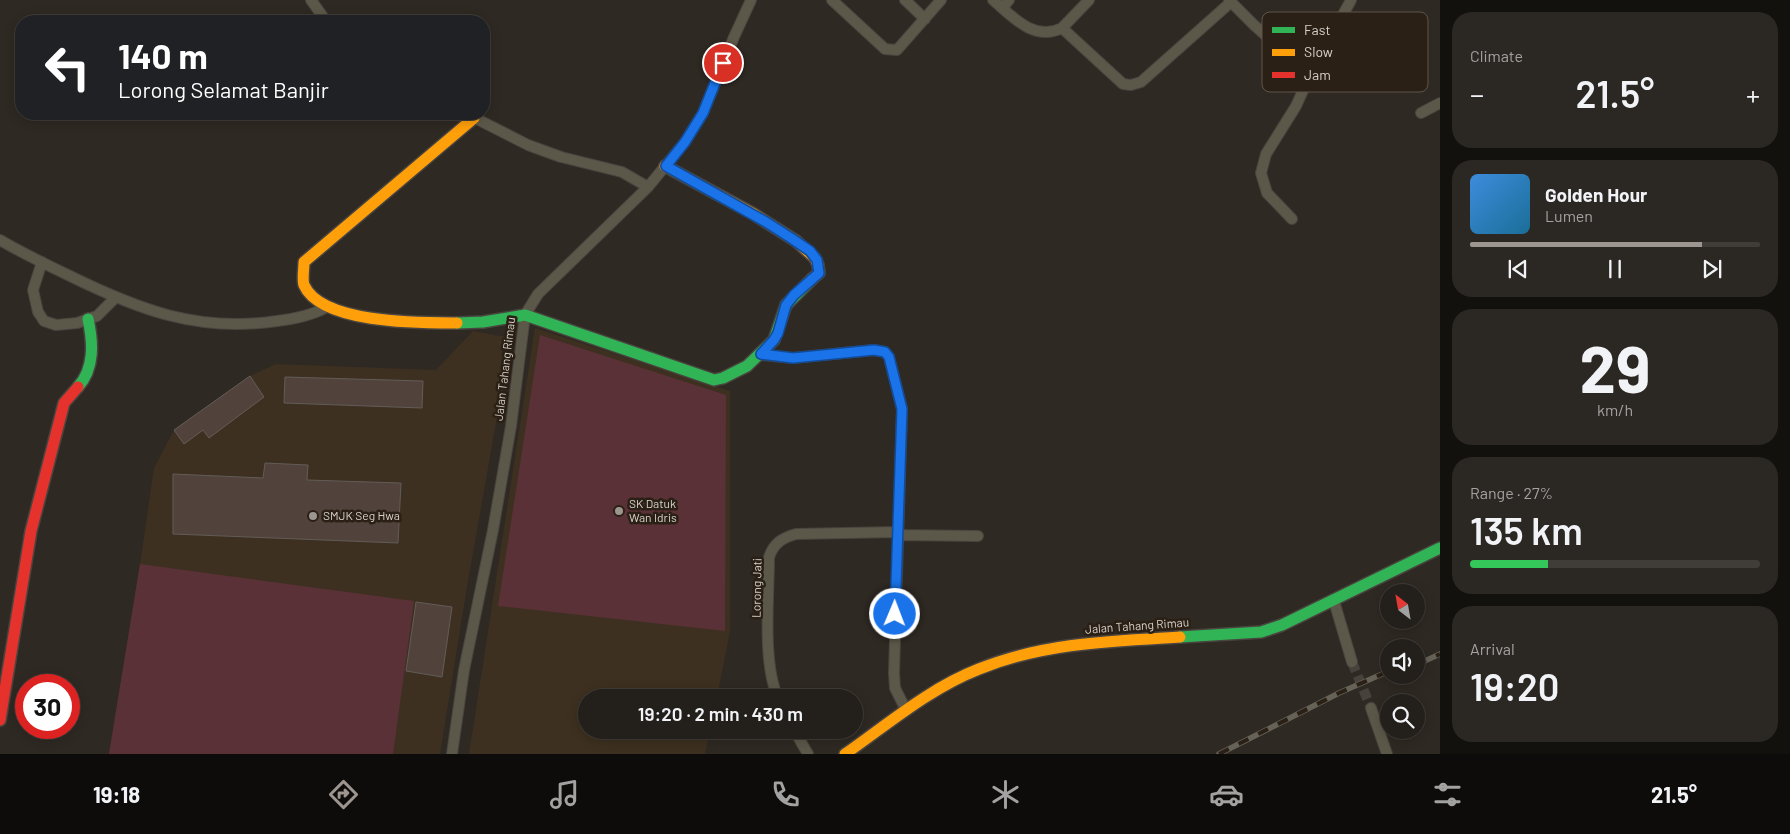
<!DOCTYPE html>
<html lang="en">
<head>
<meta charset="utf-8">
<style>
  body { margin:0; font-family:Barlow,sans-serif; background:#2b2723; color:#f1f3f6; height:100vh; display:flex; flex-direction:column; font-size:19px; white-space:nowrap }
  * { box-sizing:border-box; margin:0 }
  p { font-size:16px; color:#a3a2a2 }
  .icon { flex:none; width:28px; height:28px; fill:none; stroke:currentColor; stroke-width:2; stroke-linecap:round; stroke-linejoin:round }
  .map { position:relative; flex:1; overflow:hidden }
  .sheet { display:flex; flex-direction:column; gap:12px; padding:12px; background:#13110e; width:350px }
  .sheet>* { flex:none }
  .hud { position:absolute; left:15px; top:15px; width:475px; height:105px; border-radius:20px; box-shadow:0 2px 12px #0003,0 0 0 1px #403d39; background:#202124; color:#fff; overflow:hidden }
  .needle { width:32px; rotate:329deg }
  .controls { position:absolute; left:1380px; top:584px; display:grid; gap:10px }
  .controls a { display:grid; place-items:center; width:45px; height:45px; border-radius:50%; background:#231f1a; box-shadow:0 2px 12px #0003,0 0 0 1px #403d39; font-size:25px }
  .speed { position:absolute; left:15px; top:674px; display:flex; gap:10px; font-size:25px; font-weight:700; text-align:center }
  .speed>* { display:grid; place-content:center; width:65px; height:65px; border-radius:50%; background:#231f1a; box-shadow:0 2px 12px #0003,0 0 0 1px #403d39; line-height:1 }
  .speed .limit { border:8px solid #d22; background:#fff; color:#111 }
  .pin { position:absolute; display:grid; place-items:center; width:42px; height:42px; color:#fff; margin:-21px; border:2px solid #fff; border-radius:50%; box-shadow:0 1px 5px #0007 }
  .me { position:absolute; width:55px; margin:-28px; rotate:1deg; stroke-linejoin:round; filter:drop-shadow(0 0 4px #0008) }
  .turn { display:flex; align-items:center; gap:18px; height:105px; padding:0 20px; font-size:22px }
  .turn .icon { width:65px; height:65px; stroke-width:2.5 }
  .turn b { display:block; font-size:35px; line-height:42px }
  .big { font-size:38px; font-weight:600; line-height:1.1 }
  .sheet .card { flex:1; display:flex; flex-direction:column; justify-content:center; gap:8px; min-width:0; padding:0 18px; border-radius:20px; background:#2b2723 }
  .sheet .dial { align-items:center; gap:0 }
  .dial b { font-size:65px; line-height:1 }
  .song { display:flex; align-items:center; gap:15px }
  .cover { width:60px; height:60px; border-radius:8px; background:linear-gradient(135deg,hsl(210 70% 55%),hsl(200 70% 35%)) }
  .played { height:5px; border-radius:2px; background:linear-gradient(90deg,#9d9690 80%,#403d39 80%) }
  .keys { display:flex; justify-content:space-around; direction:ltr }
  .heat { display:flex; justify-content:space-between; align-items:center; font-size:28px; direction:ltr }
  .charge { height:8px; border-radius:4px; background:linear-gradient(90deg,#34c759 27%,#403d39 0) }
  .trip { position:absolute; left:578px; top:689px; width:285px; height:50px; border-radius:25px; background:#231f1a; box-shadow:0 2px 12px #0003,0 0 0 1px #403d39; font-weight:600; line-height:50px; text-align:center }
  .dock { display:flex; height:80px; justify-content:space-around; align-items:center; background:#0e0c0a; color:#a3a2a2 }
  .dock .icon { width:35px; height:35px }
  .dock .active { color:#9d9690 }
  .dock b { font-size:22px; color:#f1f3f6 }
  main { display:flex; flex:1; min-height:0 }
  .map>svg:first-child { display:block }
</style>
</head>
<body>
<main>
<div class="map">
<svg width="1440" height="754" viewBox="0 0 1440 754">
  <rect width="100%" height="100%" fill="#2f2923"/>
  <path fill="#3d3020" d="M535,328L730,391V631L717,697L586,698V730H710L705,754H469Z
    M473,331L511,338L467,587L440,754H109L140,564L154,468L174,430L250,376L276,364L436,370Z"/>
  <path fill="#5a3136" d="M540,335L726,395L725,631L498,606Z
    M140,564L414,601L393,754H109Z"/>
  <path fill="#51433c" stroke="#625c58" d="M250,376L264,397L209,438L203,430L184,444L174,430Z
    M285,377L423,381L422,408L284,403Z
    M265,463L308,465L307,480L401,483L398,543L173,534V474L263,478Z
    M416,602L452,607L442,677L406,671Z"/>
  <g fill="none" stroke-linecap="round" stroke-linejoin="round">
    <path stroke="#48423c" stroke-width="10" stroke-dasharray="10 5" stroke-linecap="butt" d="M1352,662L1371,708"/>
    <defs>
      <path id="street" d="M311,0L326,21
        M832,0L885,49L897,50L941,0
        M905,0L925,19
        M993,0C1013,17 1034,42 1062,28L1123,84L1131,85L1141,82L1231,2
        M1229,0L1254,25L1310,75
        M1002,8L1009,0
        M1062,28L1089,0
        M1421,113L1440,103
        M467,114L528,145L561,157L622,172L648,187
        M1292,219L1267,193L1261,173L1266,154L1296,106L1310,75L1351,0
        M0,240C22,253 45,264 68,275C137,309 198,333 277,321C294,319 310,316 325,308
        M42,262L33,290L38,312L44,321L56,325L77,323L97,316L115,298
        M761,355L793,358L874,350L885,352L889,357L902,409L894,673L895,688L906,710
        M897,535L978,536
        M1334,601L1352,662
        M778,698C762,662 769,596 769,557C774,543 782,538 796,534L897,532
        M1371,708L1387,754
        M794,730L808,754
        M452,754L464,670L493,530L511,426L525,315L538,294L648,187L685,142L703,113L734,37L751,0"/>
      <path id="fast" d="M457,323L483,322L525,315L714,380L723,378L747,366L774,340L786,305L812,279
        M78,387C95,368 93,342 88,319
        M1180,637L1261,632L1282,625L1440,548"/>
      <path id="slow" d="M665,166L752,213L796,241L815,258L818,265L819,273L812,279
        M457,323C421,323 321,324 304,285C302,280 304,268 304,262L474,118
        M845,754C888,724 930,688 979,669C1043,643 1112,641 1180,637"/>
      <path id="jam" d="M0,720L31,531L64,403L78,387"/>
    </defs>
    <use href="#street" stroke="#49443f" stroke-width="12"/>
    <use href="#fast" stroke="#49443f" stroke-width="14"/>
    <use href="#slow" stroke="#49443f" stroke-width="14"/>
    <use href="#jam" stroke="#49443f" stroke-width="14"/>
    <use href="#street" stroke="#5c5849" stroke-width="10"/>
    <use href="#fast" stroke="#30b455" stroke-width="11"/>
    <use href="#slow" stroke="#ff9f0a" stroke-width="11"/>
    <use href="#jam" stroke="#e5322d" stroke-width="11"/>
    <defs>
      <path id="rail" d="M1416,665L1440,654
        M1219,754L1339,693L1389,671"/>
    </defs>
    <use href="#rail" stroke="#666258" stroke-width="5.5"/>
    <use href="#rail" stroke="#2a2015" stroke-width="4" stroke-dasharray="11" stroke-linecap="butt"/>
  </g>
  <g fill="none" stroke-linecap="round" stroke-linejoin="round">
    <defs>
      <path id="route" d="M723,63L703,113L685,142L666,166L766,222L791,238L810,251L817,260L819,273L794,295L786,305L778,333L774,340L761,354L793,358L874,350L885,352L889,357L902,409L895,614"/>
    </defs>
    <use href="#route" stroke="#114b97" stroke-width="12"/>
    <use href="#route" stroke="#1a73e8" stroke-width="9"/>
  </g>
  <g fill="#9d9690" stroke="#2a2015" stroke-width="2">
    <circle cx="619" cy="511" r="5"/>
    <circle cx="313" cy="516" r="5"/>
  </g>
  <g text-anchor="middle" stroke-width="5" stroke-linejoin="round" paint-order="stroke">
    <g font-size="12" fill="#d8d1ca" stroke="#2a2015">
      <text transform="translate(505 369) rotate(-83)" y="4">Jalan Tahang Rimau</text>
      <text transform="translate(757 588) rotate(-89)" y="4">Lorong Jati</text>
      <text transform="translate(1137 626) rotate(-4)" y="4">Jalan Tahang Rimau</text>
    </g>
    <g font-size="12" fill="#d8d1ca" stroke="#2a2015" text-anchor="start">
      <text x="629" y="508">SK Datuk<tspan x="629" dy="14">Wan Idris</tspan></text>
      <text x="323" y="520">SMJK Seg Hwa</text>
    </g>
  </g>
  <rect x="1262" y="12" width="166" height="80" rx="8" fill="#2a2015" stroke="#5e554b" stroke-width="1"/>
  <rect x="1272" y="27" width="23" height="6" fill="#30b455"/>
  <rect x="1272" y="49" width="23" height="7" fill="#ff9f0a"/>
  <rect x="1272" y="72" width="23" height="6" fill="#e5322d"/>
  <g font-size="14" fill="#d8d1ca">
    <text x="1304" y="35">Fast</text>
    <text x="1304" y="57">Slow</text>
    <text x="1304" y="80">Jam</text>
  </g>
</svg>
<div class="controls">
<a><svg class="needle" viewBox="-14 -14 28 28"><path d="M0-13l5 13h-10z" fill="#e53935"/><path d="M0 13l5-13h-10z" fill="#a3a2a2"/></svg></a>
<a><svg class="icon" aria-label="sound" viewBox="0 0 24 24"><path d="M4 9h4l5-4v14l-5-4H4zM17 9q2 3 0 6"/></svg></a>
<a><svg class="icon" aria-label="search" viewBox="0 0 24 24"><circle cx="10" cy="10" r="6"/><path d="M15 15l6 6"/></svg></a>
</div>
<div class="speed"><div class="limit">30</div></div>
<div class="pin" style="left:723px;top:63px;background:#d93025"><svg class="icon" aria-label="arrive" viewBox="0 0 24 24"><path d="M6 21V4h12l-3 4 3 4H6"/></svg></div>
<svg class="me" style="left:895px;top:614px" viewBox="-20 -20 40 40"><circle r="17" fill="#1a73e8" stroke="#fff" stroke-width="3"/><path d="M0-11L8 9 0 5-8 9z" fill="#fff"/></svg>
<div class="trip">19:20 · 2 min · 430 m</div>
<div class="hud">
<div class="turn"><svg class="icon" aria-label="left" viewBox="0 0 24 24"><path d="M17 20v-9H6M10 6l-5 5 5 5"/></svg><div><b>140 m</b>Lorong Selamat Banjir</div></div>
</div>
</div>
<section class="sheet">
<div class="card"><p>Climate</p>
<div class="heat"><a>−</a><b class="big">21.5°</b><a>+</a></div>
</div>
<div class="card">
<div class="song"><i class="cover"></i><div><b>Golden Hour</b><p>Lumen</p></div></div>
<div class="played"></div>
<div class="keys"><svg class="icon" aria-label="previous" viewBox="0 0 24 24"><path d="M18 5L8 12l10 7zM5 5v14"/></svg><svg class="icon" aria-label="pause" viewBox="0 0 24 24"><path d="M8 5v14M16 5v14"/></svg><svg class="icon" aria-label="next" viewBox="0 0 24 24"><path d="M6 5l10 7-10 7zM19 5v14"/></svg></div>
</div>
<div class="card dial"><b>29</b><p>km/h</p></div>
<div class="card"><p>Range · 27%</p><b class="big">135 km</b><div class="charge"></div></div>
<div class="card"><p>Arrival</p><b class="big">19:20</b></div>
</section>
</main>
<nav class="dock">
<b>19:18</b>
<svg class="icon active" aria-label="directions" viewBox="0 0 24 24"><path d="M12 3l9 9-9 9-9-9zM9 14v-3h6M13 9l2 2-2 2"/></svg>
<svg class="icon" aria-label="music" viewBox="0 0 24 24"><path d="M9 18V5l10-2v13"/><circle cx="6" cy="18" r="3"/><circle cx="16" cy="16" r="3"/></svg>
<svg class="icon" aria-label="phone" viewBox="0 0 24 24"><path d="M5 4h4l2 5-3 2q2 4 5 5l2-3 5 2v4C11 20 4 13 5 4z"/></svg>
<svg class="icon" aria-label="climate" viewBox="0 0 24 24"><path d="M12 3v18M4 7l16 10M4 17L20 7"/></svg>
<svg class="icon" aria-label="car" viewBox="0 0 24 24"><path d="M5 17H2v-5l4-1 3-4h7l3 4 3 1v5h-3M9 17h6M6 11h13"/><circle cx="7" cy="17" r="2"/><circle cx="17" cy="17" r="2"/></svg>
<svg class="icon" aria-label="filters" viewBox="0 0 24 24"><path d="M4 7h16M4 17h16"/><circle cx="9" cy="7" r="2"/><circle cx="15" cy="17" r="2"/></svg>
<b>21.5°</b>
</nav>
</body>
</html>
